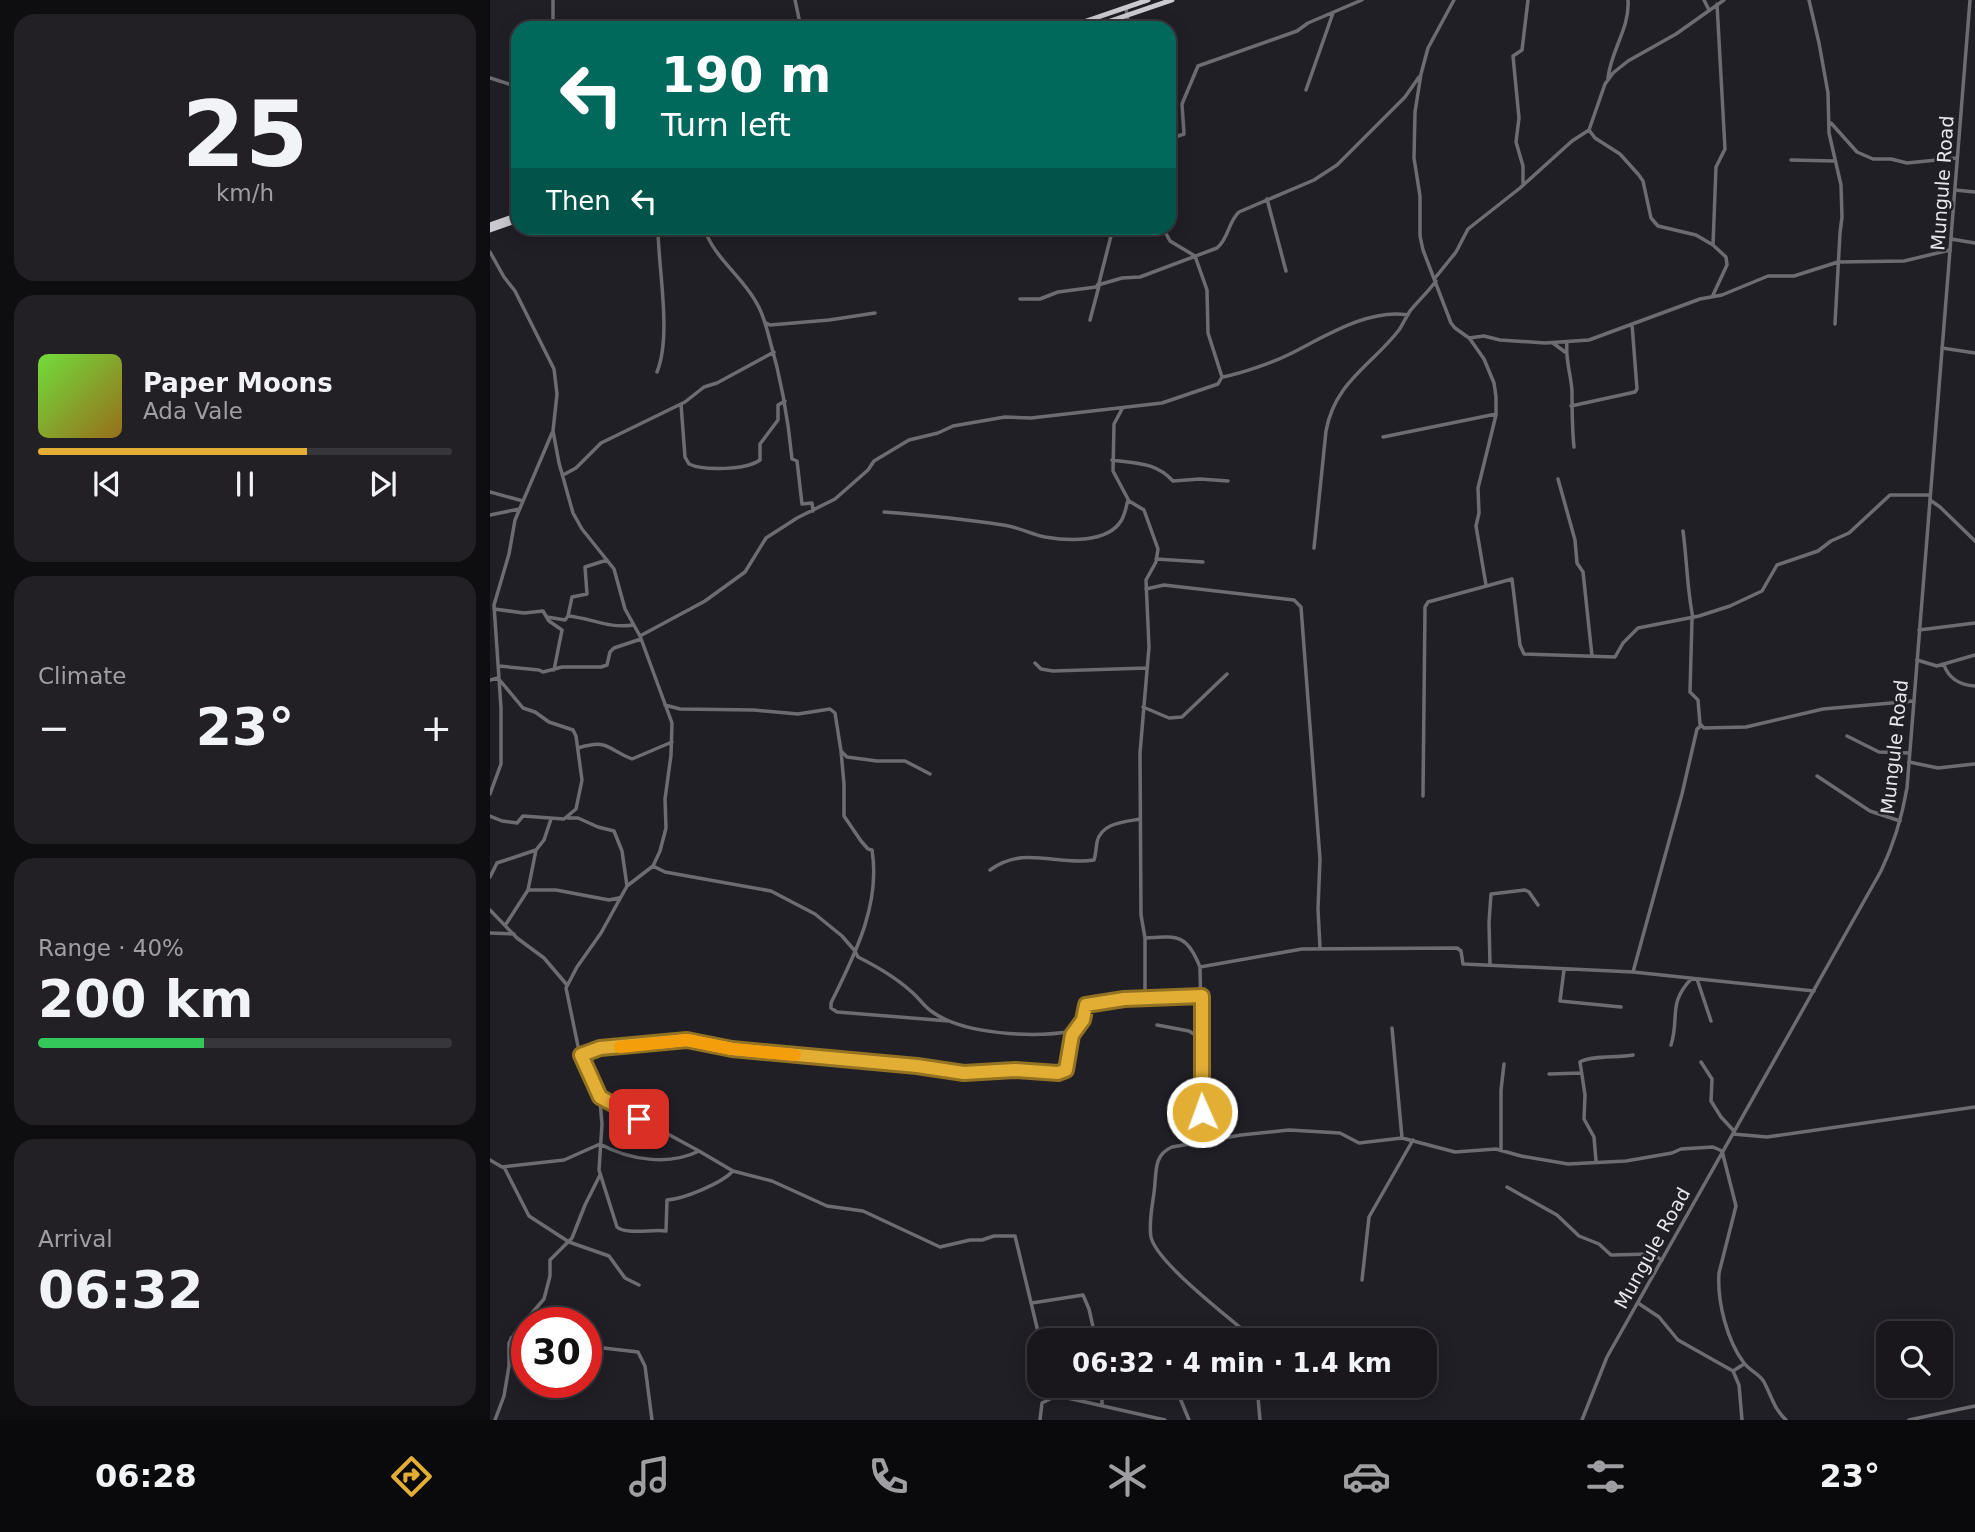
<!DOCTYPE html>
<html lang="en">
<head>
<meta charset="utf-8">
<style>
  body { margin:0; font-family:"DejaVu Sans",sans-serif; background:#222025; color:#f1f3f6; height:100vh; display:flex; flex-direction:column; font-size:26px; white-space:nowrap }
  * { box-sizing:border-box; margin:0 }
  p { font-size:23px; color:#9f9fa3 }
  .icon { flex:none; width:38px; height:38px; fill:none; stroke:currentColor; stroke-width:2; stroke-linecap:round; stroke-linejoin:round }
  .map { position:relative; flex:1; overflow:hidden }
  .sheet { display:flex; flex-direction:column; gap:14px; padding:14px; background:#0e0d0f; width:490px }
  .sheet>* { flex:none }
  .top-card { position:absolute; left:21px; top:21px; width:665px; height:214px; border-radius:21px; box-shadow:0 4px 18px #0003,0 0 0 2px #37363b; background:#00695c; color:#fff; overflow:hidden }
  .tools { position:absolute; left:1386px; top:1321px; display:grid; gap:14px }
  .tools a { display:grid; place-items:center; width:77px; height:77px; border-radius:14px; background:#19171c; box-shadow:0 4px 18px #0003,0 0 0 2px #37363b; font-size:35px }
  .speed { position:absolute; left:21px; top:1307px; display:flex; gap:14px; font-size:35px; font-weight:700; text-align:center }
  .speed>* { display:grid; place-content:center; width:91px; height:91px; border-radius:50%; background:#19171c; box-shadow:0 4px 18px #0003,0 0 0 2px #37363b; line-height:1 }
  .speed .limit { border:10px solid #d22; background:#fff; color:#111 }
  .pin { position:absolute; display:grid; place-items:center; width:60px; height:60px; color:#fff; margin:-30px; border-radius:14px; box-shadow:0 4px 10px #0006 }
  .me { position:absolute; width:77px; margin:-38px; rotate:358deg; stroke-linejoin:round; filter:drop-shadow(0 0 5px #0008) }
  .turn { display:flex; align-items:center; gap:24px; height:147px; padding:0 35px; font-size:32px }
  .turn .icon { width:91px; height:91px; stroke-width:2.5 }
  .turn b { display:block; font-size:49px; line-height:60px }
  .then { display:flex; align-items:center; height:66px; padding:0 35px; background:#0003; gap:14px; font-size:26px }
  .big { font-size:52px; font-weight:600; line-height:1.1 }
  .sheet .widget { flex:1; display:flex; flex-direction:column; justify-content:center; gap:10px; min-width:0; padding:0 24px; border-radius:21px; background:#222025 }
  .sheet .dial { align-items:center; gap:0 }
  .dial b { font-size:91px; line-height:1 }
  .song { display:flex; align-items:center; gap:21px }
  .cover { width:84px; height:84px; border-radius:10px; background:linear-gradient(135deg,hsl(100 70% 55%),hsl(40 70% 35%)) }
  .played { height:7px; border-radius:4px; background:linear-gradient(90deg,#e2af34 65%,#37363b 65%) }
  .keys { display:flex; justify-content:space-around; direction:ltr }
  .heat { display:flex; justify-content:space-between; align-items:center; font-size:38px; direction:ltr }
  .charge { height:10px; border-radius:5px; background:linear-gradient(90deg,#34c759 40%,#37363b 0) }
  .trip { position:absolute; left:537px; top:1328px; width:410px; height:70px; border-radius:21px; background:#19171c; box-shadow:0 4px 18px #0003,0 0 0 2px #37363b; font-weight:600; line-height:70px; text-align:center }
  .menu { display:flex; height:112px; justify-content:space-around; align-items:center; background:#0a090b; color:#9f9fa3 }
  .menu .icon { width:49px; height:49px }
  .menu .selected { color:#e2af34 }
  .menu b { font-size:32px; color:#f1f3f6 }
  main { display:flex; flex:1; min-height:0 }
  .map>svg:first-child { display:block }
</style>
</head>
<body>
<main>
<section class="sheet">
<div class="widget dial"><b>25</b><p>km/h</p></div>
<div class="widget">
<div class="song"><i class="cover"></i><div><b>Paper Moons</b><p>Ada Vale</p></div></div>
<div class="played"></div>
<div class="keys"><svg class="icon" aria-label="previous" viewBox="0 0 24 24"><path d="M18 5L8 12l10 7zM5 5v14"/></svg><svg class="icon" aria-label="pause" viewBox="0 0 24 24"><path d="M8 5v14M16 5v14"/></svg><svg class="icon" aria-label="next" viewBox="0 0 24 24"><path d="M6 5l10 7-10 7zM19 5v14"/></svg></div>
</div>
<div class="widget"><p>Climate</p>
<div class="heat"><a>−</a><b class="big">23°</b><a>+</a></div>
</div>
<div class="widget"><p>Range · 40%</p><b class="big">200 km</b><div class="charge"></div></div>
<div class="widget"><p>Arrival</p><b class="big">06:32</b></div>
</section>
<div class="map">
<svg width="1485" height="1420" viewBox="0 0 1485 1420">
  <rect width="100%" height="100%" fill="#211f26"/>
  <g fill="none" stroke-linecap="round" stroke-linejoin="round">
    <path stroke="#6d6c70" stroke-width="3.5" d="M63,0V28
      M305,0L311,28
      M964,0L938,48L931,74L925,112L924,158L930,196V236L933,250L961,323L965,328L979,338L994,336L1010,340L1055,343L1099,340L1210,299L1232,295L1278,276H1304L1348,262L1414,261L1460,250
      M1214,0L1219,10
      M1319,0L1329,43L1338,93L1339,133L1351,185L1352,217L1350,233L1345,324
      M636,8L639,28
      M0,78L28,87
      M1118,78C1121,50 1140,28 1138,0
      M816,90L843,13
      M1341,123L1367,152L1383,159H1401L1417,163L1467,158
      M1099,130L1105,138L1130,154L1148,174L1153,181L1161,218L1168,226L1206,235L1223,245L1236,257L1237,265L1223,295
      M679,153L684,150L685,137L694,134L692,104L708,66L807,31L818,23L872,0
      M1301,160L1344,161
      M1033,183V166L1026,142L1029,118L1023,56L1032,50L1038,0
      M1465,190L1485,192
      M777,199L796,271
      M214,228C224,258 251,275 266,302C273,313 276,326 279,337C291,378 298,417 302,459L307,461L312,504L322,503L323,511
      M1461,239L1485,243
      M1223,245L1226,167L1235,149L1227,4
      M0,252L14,277L25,291L64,369L67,394L63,431L69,463L83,513L92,529L124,569L135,609L150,636L182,723L181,755L175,799L176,828L170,851L163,866L137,886L111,933L87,967L76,988L89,1051L102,1078L110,1101L112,1124L109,1170L127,1227C136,1235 162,1229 176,1231L177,1200C194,1199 232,1183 243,1171
      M945,278L966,252L978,229L1030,188L1082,141L1099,130L1115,84L1123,73L1138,61L1186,34L1234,0
      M608,285L632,278L650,277L727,248C739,238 738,222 749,212L824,180L847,165L915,97L929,77
      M530,299H550L568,292L606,287L609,283L623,228
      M600,320L609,286
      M276,323L280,325L339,320L385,313
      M980,339L994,359L1004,383L1006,397V415L988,488L989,513L986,526L996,585
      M1077,342C1075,359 1081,374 1082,391C1082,410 1082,428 1084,447
      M1063,343L1075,352
      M1452,348L1485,353
      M167,372C182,335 168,268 168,228
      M733,377C752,373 782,363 800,354C834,337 879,308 918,315
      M191,404L195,457L199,464C214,471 256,470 270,460V444L288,420V405L295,401
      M1081,406L1145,392L1147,389L1142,324
      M632,409L624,424L623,471L639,501L654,510L668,549L666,562L656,580L659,647L650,753L651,915L655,938V998
      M893,437L1006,414
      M622,460C648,464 665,462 683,481L710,479L738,481
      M73,475L86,468L111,443L195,402L214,387L227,383L284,352
      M1068,479L1085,540L1087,563L1093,572L1102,656
      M0,492L33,501
      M1440,500L1450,507L1485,541
      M394,512C434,515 474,519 513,525C528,527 541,534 555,537C578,541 617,543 631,521C635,515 636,507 638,500
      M0,515L29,509
      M1193,531C1197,560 1197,589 1203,618
      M824,548L836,431C845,382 881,366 909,330C913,324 916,317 920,311C928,301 938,292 946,281
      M666,559L713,562
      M656,589L674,585L804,600L811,607L830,859L828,909L830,948
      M4,609L34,613L53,611L59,621L72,630L64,670
      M78,616L82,597L97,594L95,567L117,560
      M57,617L75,620L78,616C101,618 119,629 143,625
      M1202,619L1200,692L1208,700L1210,724L1214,728L1256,727L1333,709L1424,701
      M1429,630L1485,623
      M150,636L215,601L255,572L276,538L307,518L345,499L378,470L384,461L419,440L448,433L463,426L515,417L541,418L672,403L728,384L732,377L718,333L717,290L705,256L680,241L673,228
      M1427,660L1447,666L1485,655
      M545,663L551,669L563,671L657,668
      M1454,665C1459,679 1470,685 1485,686
      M9,666L49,670L53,672L72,667H111L117,665L120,652L124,648L151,639
      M0,680L8,678L33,708L45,712L59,722L83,730L86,736L92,780L86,809L74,819L33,816L27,823L12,821L0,816
      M175,705L190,709L264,710L308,714L340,709L345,713L351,751L357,757L387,761H415L440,774
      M653,707L679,718L692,717L737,674
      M1357,736L1389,752L1419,753
      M88,748C119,739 115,748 142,759L182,742
      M351,751L354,784V816L371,841L378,849L382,850C391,905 364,956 341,1003V1008L347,1012L459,1021
      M1419,762L1448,768L1484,764
      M1327,776L1380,811L1410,821
      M0,794L11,764V708L4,605L19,554L25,520L62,433
      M933,796L935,607L938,602L1022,579L1030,645L1034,654L1125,657L1133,643L1148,628L1209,616L1240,606L1272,591L1287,565L1328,551L1341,541L1359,533L1400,495H1440
      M78,818H88L108,827L124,831L132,851L137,886
      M163,866L175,872L281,891L325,914L352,936L365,951L368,957C388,967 410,980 426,996C431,1001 435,1007 441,1011C473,1035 545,1038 583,1031
      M500,870C535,845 566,866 604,860C606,854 606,848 607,842C611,823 634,822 650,819
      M0,877L7,863L46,850
      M38,890H66L119,900L129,898
      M0,910L27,938L54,958L77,985
      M16,924L38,890L46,850L54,840L61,819
      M0,933L24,934
      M655,938C688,936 697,934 710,967L713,1125L716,1133L726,1139
      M1000,965L999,922L1001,894L1035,890L1039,892L1048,905
      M710,967L812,949L967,948L971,951L973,964L1143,972L1324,991
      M1074,970L1070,1001L1131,1007
      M1143,972L1192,794L1207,729L1211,726
      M1207,979L1221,1021
      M667,1025L699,1031L713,1040
      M902,1028L912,1138
      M1181,1045C1190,1017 1177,1004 1202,978
      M91,1055L110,1048L197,1040L242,1049L427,1066L474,1073L525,1070L568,1073L576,1070L584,1031L592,1020L596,1005L634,999L712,996
      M1211,1062L1222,1079L1221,1101L1231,1117L1244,1131
      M1059,1074L1091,1073
      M110,1097L209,1151
      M1243,1134L1277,1137L1485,1107
      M1011,1150V1090L1014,1064
      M0,1160L12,1167L74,1160L110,1144C139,1160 179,1166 209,1151L243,1171L282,1181L337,1206L373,1211L450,1247L480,1240H492L504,1236H525L550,1340
      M1106,1161L1104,1137L1094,1119L1095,1095L1090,1062C1100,1055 1129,1058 1143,1055
      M14,1167L39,1216L79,1242L119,1256L135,1278L149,1285
      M1017,1187L1067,1215L1089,1236L1109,1244L1121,1255L1161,1254L1172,1260
      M872,1280L879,1217L923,1140
      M542,1303L593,1295L599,1309L606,1340
      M1148,1303L1169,1317L1188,1340L1243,1371L1249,1385L1252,1420
      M21,1338L37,1341
      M671,1340L673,1328
      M760,1340L752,1329C732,1312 666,1261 661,1237C658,1220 664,1200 665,1183C666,1167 666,1154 682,1147L751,1135L799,1130L850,1133L869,1143L912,1138L965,1152L1006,1149L1031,1156L1078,1164L1136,1161L1182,1153L1191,1149L1223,1147L1232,1151L1246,1206L1229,1273C1227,1301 1237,1341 1254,1363C1260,1371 1270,1374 1274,1382C1282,1397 1283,1407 1296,1420
      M96,1346L148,1352L155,1366L162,1420
      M1243,1371L1254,1364
      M559,1386L562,1398
      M612,1386V1406
      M685,1386L699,1420
      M741,1386L768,1392
      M767,1386L770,1420
      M5,1420L14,1396L19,1366V1343L25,1333L54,1299L60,1276V1260L82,1238L95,1205L110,1175
      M550,1420L552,1403L562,1398L573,1397L675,1420
      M1419,1420L1485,1406"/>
    <path stroke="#6d6c70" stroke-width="3.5" d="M1092,1420L1117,1357L1391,871C1404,844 1412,817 1417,788L1480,0"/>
    <path stroke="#cbcad2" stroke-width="5" d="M576,28L658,0
      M600,28L682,0
      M0,225L28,215
      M0,230L28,220"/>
  </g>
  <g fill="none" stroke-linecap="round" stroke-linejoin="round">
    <defs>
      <path id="route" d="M149,1119L110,1097L91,1055L110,1048L197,1040L242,1049L427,1066L474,1073L525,1070L568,1073L576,1070L582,1035L593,1020L596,1005L634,999L712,996V1112"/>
    </defs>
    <use href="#route" stroke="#937222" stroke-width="18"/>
    <use href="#route" stroke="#e2af34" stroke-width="12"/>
    <path stroke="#f59e0b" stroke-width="12" d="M130,1047L197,1040L242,1049L305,1055"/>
  </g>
  <g text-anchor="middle" stroke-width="5" stroke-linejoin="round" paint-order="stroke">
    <g font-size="19" fill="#e7e7eb" stroke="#211f26">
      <text transform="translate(1452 183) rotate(-86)" y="7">Mungule Road</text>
      <text transform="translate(1404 747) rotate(-84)" y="7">Mungule Road</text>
      <text transform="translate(1162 1248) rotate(-61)" y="7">Mungule Road</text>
    </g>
  </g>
</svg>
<div class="tools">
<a><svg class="icon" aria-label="search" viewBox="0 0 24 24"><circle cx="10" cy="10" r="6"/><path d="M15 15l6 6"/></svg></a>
</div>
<div class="speed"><div class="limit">30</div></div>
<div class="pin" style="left:149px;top:1119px;background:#d93025"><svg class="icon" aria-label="arrive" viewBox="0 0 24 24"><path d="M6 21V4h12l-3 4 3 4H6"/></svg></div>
<svg class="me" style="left:712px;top:1112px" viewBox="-20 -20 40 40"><circle r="17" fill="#e2af34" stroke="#fff" stroke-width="3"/><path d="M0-11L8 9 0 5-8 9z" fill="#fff"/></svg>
<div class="trip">06:32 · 4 min · 1.4 km</div>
<div class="top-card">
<div class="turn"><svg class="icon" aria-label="left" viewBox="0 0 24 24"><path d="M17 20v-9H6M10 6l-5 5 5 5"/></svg><div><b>190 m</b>Turn left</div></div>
<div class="then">Then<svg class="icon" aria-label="left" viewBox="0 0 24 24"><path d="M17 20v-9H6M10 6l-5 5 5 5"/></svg></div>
</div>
</div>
</main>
<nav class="menu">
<b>06:28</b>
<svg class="icon selected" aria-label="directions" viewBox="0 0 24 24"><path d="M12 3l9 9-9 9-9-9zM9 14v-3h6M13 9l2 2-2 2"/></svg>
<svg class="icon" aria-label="music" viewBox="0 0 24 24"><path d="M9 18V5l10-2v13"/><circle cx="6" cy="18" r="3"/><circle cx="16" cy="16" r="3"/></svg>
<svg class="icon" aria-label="phone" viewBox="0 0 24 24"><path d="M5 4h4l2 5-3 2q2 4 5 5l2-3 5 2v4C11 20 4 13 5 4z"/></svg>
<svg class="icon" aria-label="climate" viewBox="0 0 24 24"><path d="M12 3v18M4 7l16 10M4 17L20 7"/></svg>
<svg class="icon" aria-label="car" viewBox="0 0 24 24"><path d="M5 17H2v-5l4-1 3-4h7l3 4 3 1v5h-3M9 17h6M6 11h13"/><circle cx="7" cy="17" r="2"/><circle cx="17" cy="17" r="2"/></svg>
<svg class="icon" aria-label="filters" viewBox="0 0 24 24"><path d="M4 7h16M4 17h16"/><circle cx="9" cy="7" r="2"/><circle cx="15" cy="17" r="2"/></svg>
<b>23°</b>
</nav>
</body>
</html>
